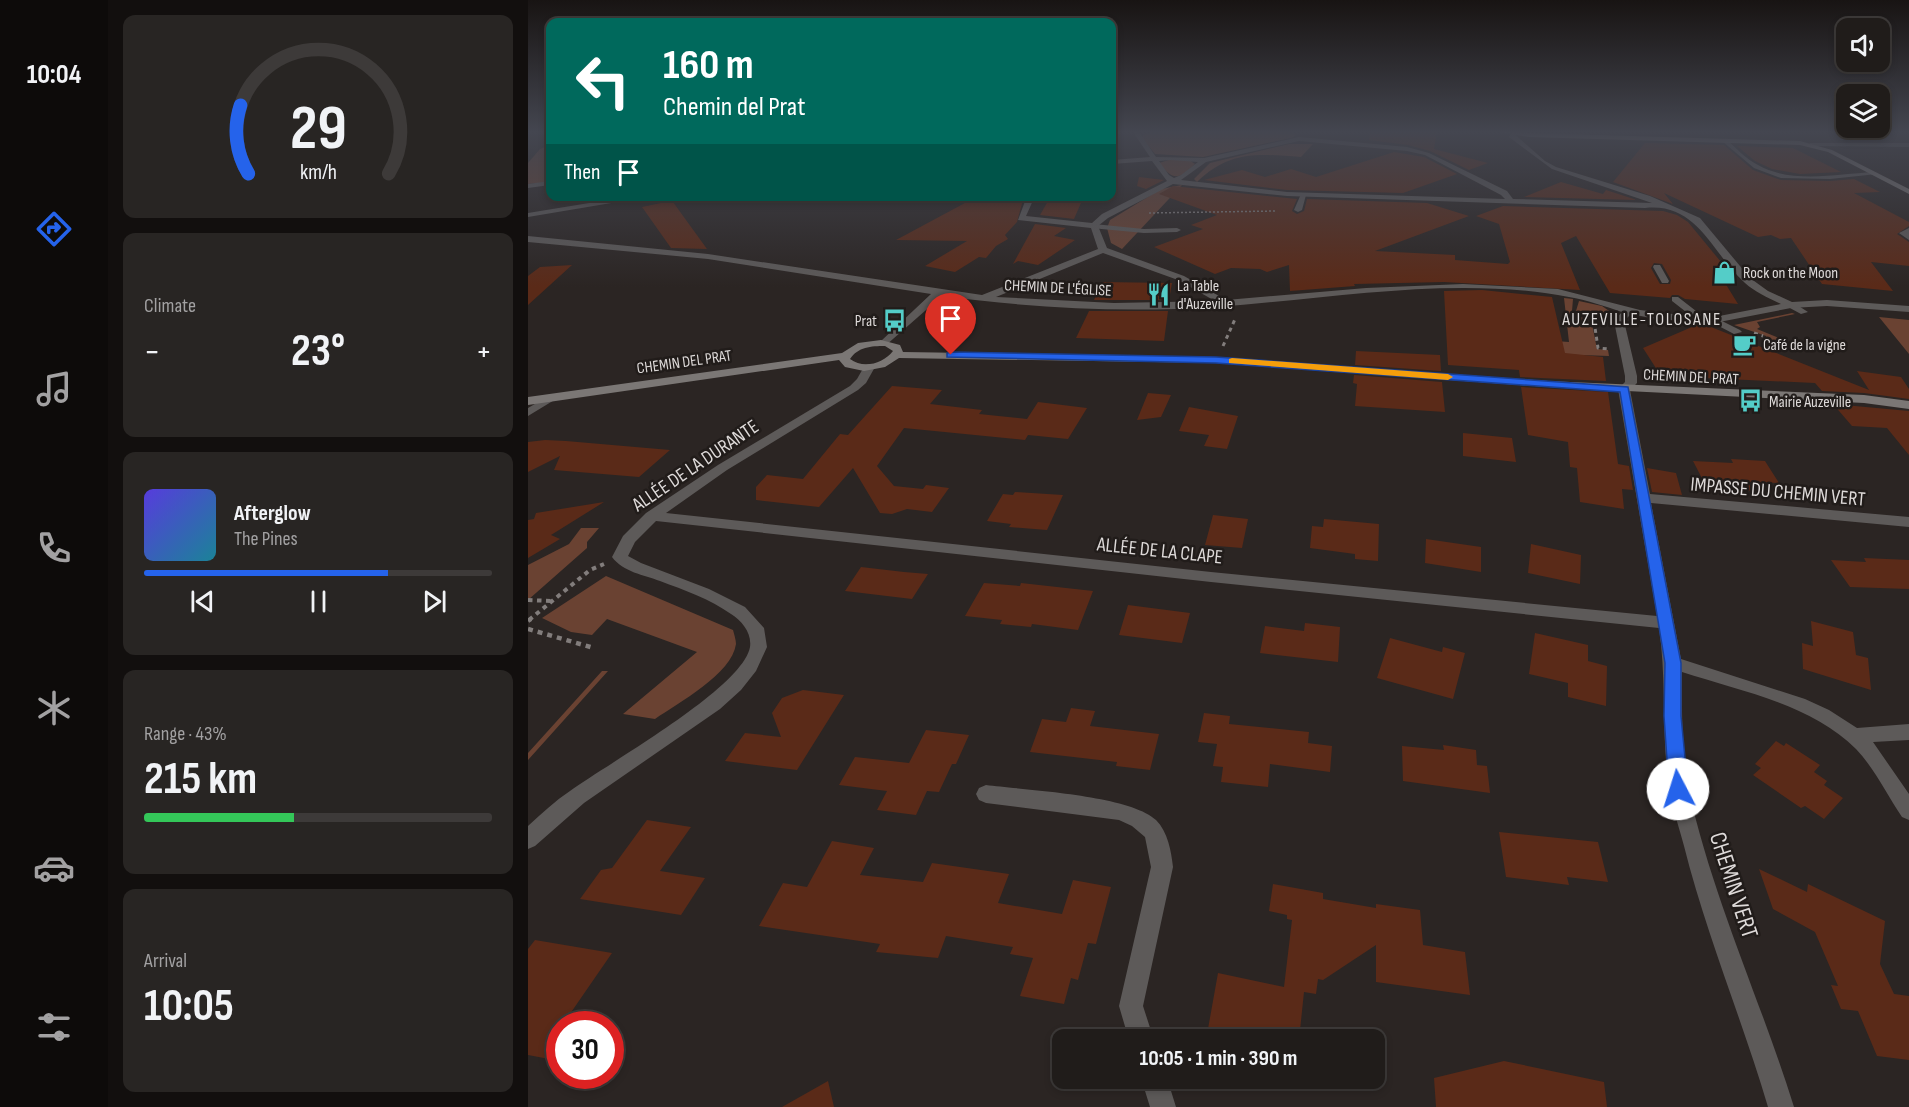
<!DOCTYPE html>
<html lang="en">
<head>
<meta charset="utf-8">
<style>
  body { margin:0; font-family:"Sofia Sans Condensed",sans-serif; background:#282523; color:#f1f3f6; height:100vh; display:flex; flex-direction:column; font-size:22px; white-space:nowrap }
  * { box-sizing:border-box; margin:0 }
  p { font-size:20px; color:#a2a1a2 }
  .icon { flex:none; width:33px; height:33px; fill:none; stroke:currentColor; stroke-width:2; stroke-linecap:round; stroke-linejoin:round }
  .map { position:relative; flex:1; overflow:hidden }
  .details { display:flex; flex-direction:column; gap:15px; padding:15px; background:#120f0e; width:420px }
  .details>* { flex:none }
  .banner { position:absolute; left:18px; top:18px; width:570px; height:183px; border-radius:12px; box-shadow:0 3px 9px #0003,0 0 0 2px #3d3a39; background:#00695c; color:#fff; overflow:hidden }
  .fabs { position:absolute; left:1308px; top:18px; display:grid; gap:12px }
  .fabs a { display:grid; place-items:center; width:54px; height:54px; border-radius:12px; background:#201c1a; box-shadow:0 3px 9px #0003,0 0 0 2px #3d3a39; font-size:30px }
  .speed { position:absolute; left:18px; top:1011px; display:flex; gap:12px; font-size:30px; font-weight:700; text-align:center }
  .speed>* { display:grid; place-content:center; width:78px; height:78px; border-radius:50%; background:#201c1a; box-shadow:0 3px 9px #0003,0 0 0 2px #3d3a39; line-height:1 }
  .speed .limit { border:9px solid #d22; background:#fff; color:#111 }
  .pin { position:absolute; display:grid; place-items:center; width:51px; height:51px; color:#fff; margin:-62px -26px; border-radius:50% 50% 50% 0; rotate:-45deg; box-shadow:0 0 6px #0007 }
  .pin .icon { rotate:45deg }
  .me { position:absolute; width:66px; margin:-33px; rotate:355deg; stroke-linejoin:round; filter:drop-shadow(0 0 4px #0008) }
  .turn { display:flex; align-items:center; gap:21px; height:126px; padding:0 18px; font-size:27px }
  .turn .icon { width:78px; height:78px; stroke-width:2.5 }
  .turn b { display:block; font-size:42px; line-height:51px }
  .then { display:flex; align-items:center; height:57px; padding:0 18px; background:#0003; gap:12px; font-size:22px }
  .big { font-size:45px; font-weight:700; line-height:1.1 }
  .details .widget { flex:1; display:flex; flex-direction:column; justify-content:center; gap:9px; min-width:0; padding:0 21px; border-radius:12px; background:#282523 }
  .details .dial { align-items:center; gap:0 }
  .dial svg { height:156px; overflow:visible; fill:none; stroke:#3d3a39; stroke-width:7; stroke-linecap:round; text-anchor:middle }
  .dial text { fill:#f1f3f6; stroke:none }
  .song { display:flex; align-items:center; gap:18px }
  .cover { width:72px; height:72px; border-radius:9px; background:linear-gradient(135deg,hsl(250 70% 55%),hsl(190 70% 35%)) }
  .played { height:6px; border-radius:3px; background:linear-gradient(90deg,#2563eb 70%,#3d3a39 70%) }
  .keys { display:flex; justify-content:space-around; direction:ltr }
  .heat { display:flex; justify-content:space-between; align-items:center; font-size:33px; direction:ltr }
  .charge { height:9px; border-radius:4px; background:linear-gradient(90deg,#34c759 43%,#3d3a39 0) }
  .trip { position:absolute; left:524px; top:1029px; width:333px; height:60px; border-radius:12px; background:#201c1a; box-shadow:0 3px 9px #0003,0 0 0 2px #3d3a39; font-weight:700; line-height:60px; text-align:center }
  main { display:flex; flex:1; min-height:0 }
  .menu { display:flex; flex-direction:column; width:108px; justify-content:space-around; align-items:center; background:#0d0b0a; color:#a2a1a2 }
  .menu .icon { width:42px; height:42px }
  .menu .on { color:#2563eb }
  .menu b { font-size:27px; color:#f1f3f6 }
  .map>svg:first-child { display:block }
</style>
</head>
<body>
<main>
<nav class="menu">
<b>10:04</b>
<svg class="icon on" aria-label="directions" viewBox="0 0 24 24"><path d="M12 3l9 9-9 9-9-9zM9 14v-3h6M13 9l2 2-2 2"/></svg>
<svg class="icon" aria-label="music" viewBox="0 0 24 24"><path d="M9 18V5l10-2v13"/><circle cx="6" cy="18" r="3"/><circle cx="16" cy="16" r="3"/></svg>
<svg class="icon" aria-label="phone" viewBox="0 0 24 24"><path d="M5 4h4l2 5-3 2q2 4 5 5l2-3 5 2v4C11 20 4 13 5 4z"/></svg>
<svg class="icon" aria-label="climate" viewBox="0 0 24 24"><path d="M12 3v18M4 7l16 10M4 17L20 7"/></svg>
<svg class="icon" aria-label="car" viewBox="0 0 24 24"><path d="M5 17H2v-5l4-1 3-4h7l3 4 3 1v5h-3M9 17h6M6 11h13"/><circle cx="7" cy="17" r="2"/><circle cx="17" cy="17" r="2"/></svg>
<svg class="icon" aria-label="filters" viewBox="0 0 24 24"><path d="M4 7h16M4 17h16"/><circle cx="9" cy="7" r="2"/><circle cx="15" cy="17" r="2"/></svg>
</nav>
<section class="details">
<div class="widget dial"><svg viewBox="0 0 100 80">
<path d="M14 69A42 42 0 1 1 86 69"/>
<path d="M14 69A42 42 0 0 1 10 34" stroke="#2563eb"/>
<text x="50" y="56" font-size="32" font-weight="700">29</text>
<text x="50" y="72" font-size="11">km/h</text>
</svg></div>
<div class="widget"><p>Climate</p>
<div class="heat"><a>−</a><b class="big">23°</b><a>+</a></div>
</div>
<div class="widget">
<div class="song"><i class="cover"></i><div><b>Afterglow</b><p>The Pines</p></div></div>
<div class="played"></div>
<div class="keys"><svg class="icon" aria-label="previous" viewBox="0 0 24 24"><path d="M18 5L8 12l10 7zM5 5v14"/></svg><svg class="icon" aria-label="pause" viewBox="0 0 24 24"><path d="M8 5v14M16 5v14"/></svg><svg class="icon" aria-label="next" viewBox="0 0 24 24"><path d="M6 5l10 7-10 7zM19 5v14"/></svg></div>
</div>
<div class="widget"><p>Range · 43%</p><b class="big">215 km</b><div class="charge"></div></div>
<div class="widget"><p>Arrival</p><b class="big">10:05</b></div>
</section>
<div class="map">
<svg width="1381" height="1107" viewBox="0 0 1381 1107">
  <rect width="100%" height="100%" fill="#2b2523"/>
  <path fill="#6a4232" d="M624,132H762L768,135L763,138L675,157L627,154L614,138L615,135Z
    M761,144H785L773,157C731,154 702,150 669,182L666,179L682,163Z
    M22,145V182L0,184V163L12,149Z
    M644,159L661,160L667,164C651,179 646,182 631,163Z
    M654,185L594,249L583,243L579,228L582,220L633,189Z
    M1036,298L1045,299L1044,311L1064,324L1069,349L1080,350L1081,356L1022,354L1027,341L1041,342Z
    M1051,301L1074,306L1084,313L1083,319L1064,318L1048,311Z
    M1264,313L1267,314L1229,322L1232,327L1229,329L1251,338L1254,344L1238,341V336L1206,325Z
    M1351,317L1381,320V354Z
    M53,528H71L59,542V548L0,600V565L41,544Z
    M78,576L205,630C206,634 208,640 208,644C204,674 150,703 127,719L95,714L169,652L79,619L64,635L43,632L14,618Z
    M74,671H80L0,760V753Z"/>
  <path fill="#5a2a18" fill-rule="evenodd" d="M842,132H909L906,149L960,163L941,170L902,151L880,145L841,140Z
    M1117,143L1196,145L1225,170L1253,180L1302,181L1326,179L1352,192L1326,193L1381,222V226L1369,234L1381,242V266L1343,262L1365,291L1294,284L1263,238L1252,239L1243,235L1230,237L1136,193L1145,204L1085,182Z
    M1209,146L1265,148L1313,172L1272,174L1244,169L1227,161Z
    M866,152L896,157L929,174L875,193L759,190L676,180L714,170L737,177L763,169L788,177Z
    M611,177L636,180L618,189L609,186Z
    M1033,182L1075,194L1078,190L1109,200L996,197Z
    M645,186L769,199L764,211L769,214L776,211L779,199L899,203L941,216L847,251L927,255V260L980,264L982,262L971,224L948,216L975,206L1135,211L1149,215L1160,222L1207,279L1194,278L1210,304L1157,299L1150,295H1144L1142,298L1082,293L1048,236L1033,243L1052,290L916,282L826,284L827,286L762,291L761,265L739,272L732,269L703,268L687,274L626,247L675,229L663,225L689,215L631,194ZM1126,263L1134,264L1143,280L1142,284H1132L1123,268Z
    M450,196H496L489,222L477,235L480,239L468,246L458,258L451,257L427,272L397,266L439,241L368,240Z
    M523,196H556L546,219L512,215Z
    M138,202H145L179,249L143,248L114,207Z
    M507,224L538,228L526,236L547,240L510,265L490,261L485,264Z
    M44,265L0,305V276L12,267Z
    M574,282L644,283L641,300H566Z
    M954,290L1024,297L1037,353L1075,357L1078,381L992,377L991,370L920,365L916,291Z
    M561,311H640L636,341L548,338Z
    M1171,324L1178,325L1341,390L1329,371L1373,377L1381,389V399L1336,393L1294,391L1287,383L1133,376L1115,348Z
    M828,351L912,355L913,371L827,365Z
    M826,375L914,382L917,412L827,406L829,384L825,383Z
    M364,386L414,390L402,404L454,410L451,414L499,419L510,402L559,408L540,439L500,435L497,440L376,428L349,466L366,486L395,489L398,485L421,488L404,512L379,509L364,514L352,513L325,468L291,507L228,500V487L239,475L275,479L312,434L320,435Z
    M993,387L1080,392L1090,464L1101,466L1105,490L1094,489L1096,509L1052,502L1049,468L1042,467L1040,442L1000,435Z
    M620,393L643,395L633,417L609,420Z
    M1305,404L1381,411V455L1359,428L1324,426Z
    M661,407L710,416L699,449L676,446L681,435L651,431Z
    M935,433L984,438L988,462L935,456Z
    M17,440L38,441L142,450L111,477L26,470L32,456L0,472V442Z
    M1203,459L1237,461L1251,483L1220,482L1225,491L1179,488L1165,461L1205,463Z
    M1119,468L1148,473L1154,495L1124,492Z
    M487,492L535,495L519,530L481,527L483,524L459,521L475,494L485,495Z
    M76,502L23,535L32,539L0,558V520L6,519L8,513Z
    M685,515L720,519L714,548L677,545Z
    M796,519L851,524L850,561L827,559V554L782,548L784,526L795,527Z
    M898,539L953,547V572L897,563Z
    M1003,544L1053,555L1052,584L1000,573Z
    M1336,558L1381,560V589L1322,587L1303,560L1338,562Z
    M333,567L376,572L400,574L384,599L317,591Z
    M456,583L492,586L493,583L565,591L550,630L504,624L503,627L472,624L474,620L437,616Z
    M600,605L662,613L654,643L591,635Z
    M1283,621L1325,632L1328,655L1340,658L1343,690L1275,669L1274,643L1285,646Z
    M777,623L812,627L810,662L732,653L737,626L776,631Z
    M1007,633L1060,645V661L1079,666L1078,706L1040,697V683L1001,674Z
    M862,638L914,652L915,647L937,653L925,699L849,678Z
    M275,690L316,695L269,770L197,761L217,733L253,737L244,713L254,698Z
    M543,708L567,711L562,726L631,734L622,770L588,766L589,762L502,752L514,719L538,722Z
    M676,713L702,716L701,724L781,732L780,743L804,746L802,772L742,764L740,787L693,782L695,767L685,766L689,744L670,742Z
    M398,730L441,735L428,764H424L411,792L399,791L388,815L349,810L359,791L311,785L327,757L381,763Z
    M1248,741L1256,746L1258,743L1292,765L1286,772L1299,781L1296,785L1315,798L1296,819L1277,806L1273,808L1225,775L1233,768L1227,764Z
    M915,745L948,750L949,765L959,766L962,793L875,781L874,746L916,750Z
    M119,820L163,827L132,871L177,878L153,915L52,899L73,870L84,868Z
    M971,832L1070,842L1080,882L1039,877L1041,885L978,877Z
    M304,841L346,848L332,875L395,882L404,863L481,874L470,903L534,914L545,880L583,887L568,944L560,943L550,980L543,978L536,1004L492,996L505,958L482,954L485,947L418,936L410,958L348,952L352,944L231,926L255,883L279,887Z
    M1231,869L1279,892L1280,884L1357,921L1352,964L1366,994L1381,996V1060L1349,1056L1330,1011L1313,1009L1303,985L1310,986L1287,932L1245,909Z
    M745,884L795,893V899L848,908V904L892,910L895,945L937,952L942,995L848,982V945L795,980L790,979L788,994L776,992L771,1040H678L690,973L756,987L764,920L759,919V915L741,911Z
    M7,940L84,953L35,1024H32V1061L0,1055V949Z
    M976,1061L1076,1082L1079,1107H908L906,1078Z
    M300,1081L306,1107H254Z"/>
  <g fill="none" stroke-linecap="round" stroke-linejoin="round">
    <path stroke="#827d7c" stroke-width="1.5" stroke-dasharray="2 2" stroke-linecap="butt" d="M621,213L748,211"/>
    <path stroke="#827d7c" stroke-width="3" stroke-dasharray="4 4" stroke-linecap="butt" d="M1066,321L1070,348L1080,349
      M1226,333L1235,336
      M695,346L708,317"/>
    <path stroke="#827d7c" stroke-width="4" stroke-dasharray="4.5 4.5" stroke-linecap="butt" d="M0,600L23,601
      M1,620L62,570L76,564"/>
    <path stroke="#827d7c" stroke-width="4.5" stroke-dasharray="5 5" stroke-linecap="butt" d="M0,621L3,619
      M0,629L66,648"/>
    <path fill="#5d5a59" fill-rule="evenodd" d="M773,194L778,195L774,210L770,212L766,210Z
      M566,224L616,229L649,228L653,230L649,232L616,233L563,228L562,226Z
      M1126,265H1132L1141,281L1140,283H1134L1125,267Z
      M1144,297H1150L1177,318V322H1171L1144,301Z
      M1260,303H1266L1280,312L1273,314L1260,307Z
      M1186,317L1212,330L1214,332L1206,334L1183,322L1181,320Z
      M24,394L29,397L28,399L0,416V408Z"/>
    <path fill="#5d5a59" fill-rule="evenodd" d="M605,132H611L628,157L676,158L771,137L879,147L901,153L979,191L985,199L1124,203L1024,169L981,137L984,132L1017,161L1028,167L1122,196L1172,218L1222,278L1240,291L1264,302L1299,300L1381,306V312L1299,306L1263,308L1186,323L1128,319L1103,314L1096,321L1109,376V383L1102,390L1122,494L1381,517V527L1123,503L1153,659L1277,699L1301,710L1329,728L1381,724V740L1345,742L1381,794V820L1374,817C1359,795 1347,769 1328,749C1283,704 1212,691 1154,672C1154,711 1153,753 1161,791C1185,899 1233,1001 1266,1107H1240C1214,1019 1178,934 1156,846C1151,827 1144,807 1141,788C1133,735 1139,681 1131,628L683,582L128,521L107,542L100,556L113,563L181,589L217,607L236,628L239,647L228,671L213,690L192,709L56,803L7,846L0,849V826C14,813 27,801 42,791C79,764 215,688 222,647C224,633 214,621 203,614C182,599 156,590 132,581C116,575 95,572 84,557L95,536L118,513L190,465L322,386L329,379L337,365L341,364L347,367L338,383L330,390L199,470L138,513L683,572L1129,616L1090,389L1097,382V376L1086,321L1094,312C1076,306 1059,300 1041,297C927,275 802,299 687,307C596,313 504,308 414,296L357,346L353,345V341L403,294L180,259L0,242V236L180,254L454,295L570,249L563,228L490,220L499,196H507L498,216L564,223L574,214L639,181L624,161L584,164V160L622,157ZM771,141L879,151L897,155L973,195L977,199L759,192L653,180L678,162ZM642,160L670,162L653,175L646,178L641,175L631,161ZM645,184L759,196L1117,208C1170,202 1184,254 1217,283C1227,292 1240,298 1253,304L1186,317L1153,315L1112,310L1030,289L935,284L838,288L698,300L656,276L579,248L570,226L580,218ZM575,253L650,280L687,301L586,303L468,297Z
      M1194,139H1198C1208,148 1218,159 1230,165C1263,184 1310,174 1345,172L1349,174L1302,179L1253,178L1226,168L1194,141Z
      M1282,143H1381V147L1280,146Z
      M22,181V185L0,188V184Z
      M104,196H125L0,217V213Z
      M1381,228V240L1371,233Z
      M458,785C497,790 602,795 628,820C640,832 643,851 645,867L615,1006L626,1040H601L591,1006L623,867L617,837L604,826L591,820L458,803L451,800L448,794L451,788Z
      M613,1078H639L648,1107H622Z"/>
    <path fill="#7b7775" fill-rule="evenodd" d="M971,132L1272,141L1304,150L1381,189V194L1300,152L1272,145L1001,137Z
      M353,340L372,345L375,352L688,357L1020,381L1336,395L1381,401V409L1336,403L1020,387L688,363L371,358L357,367L336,371L317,367L311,360L0,405V397L314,353L330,343ZM357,346L365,351C355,364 335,369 322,359C330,347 343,346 357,346Z"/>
  </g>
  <linearGradient id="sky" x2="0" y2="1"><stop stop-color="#181413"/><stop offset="0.46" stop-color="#444650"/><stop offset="1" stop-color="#444650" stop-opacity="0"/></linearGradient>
  <rect width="1381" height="287" fill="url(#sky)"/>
  <path fill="#2563eb" stroke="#184099" stroke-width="1.5" d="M423,352L688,357L1100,387L1153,663V716L1160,789L1157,795L1150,797L1144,795L1141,789L1136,716L1137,663L1092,392L688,363L419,357V353Z"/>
  <path fill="#f59e0b" d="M704,358L920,374L925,377L920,380L701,363V359Z"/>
  <defs>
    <symbol id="shop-bare" viewBox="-9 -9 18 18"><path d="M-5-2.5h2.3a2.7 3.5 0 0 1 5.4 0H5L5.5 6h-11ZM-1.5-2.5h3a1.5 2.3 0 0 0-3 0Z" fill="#54cdc8" stroke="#211c1a" stroke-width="2.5" paint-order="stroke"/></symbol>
    <symbol id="restaurant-bare" viewBox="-9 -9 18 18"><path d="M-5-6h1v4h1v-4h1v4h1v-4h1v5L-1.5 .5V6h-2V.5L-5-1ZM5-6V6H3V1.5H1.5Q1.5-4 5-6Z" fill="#54cdc8" stroke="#211c1a" stroke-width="2.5" paint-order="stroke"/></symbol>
    <symbol id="bus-bare" viewBox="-9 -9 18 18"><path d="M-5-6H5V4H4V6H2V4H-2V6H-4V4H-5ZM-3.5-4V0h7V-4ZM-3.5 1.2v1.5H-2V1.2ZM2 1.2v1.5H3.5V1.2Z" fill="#54cdc8" stroke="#211c1a" stroke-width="2.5" paint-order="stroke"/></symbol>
    <symbol id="cafe-bare" viewBox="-9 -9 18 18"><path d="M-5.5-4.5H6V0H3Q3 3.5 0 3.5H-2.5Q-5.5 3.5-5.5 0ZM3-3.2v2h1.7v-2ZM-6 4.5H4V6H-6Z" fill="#54cdc8" stroke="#211c1a" stroke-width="2.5" paint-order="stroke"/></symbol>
  </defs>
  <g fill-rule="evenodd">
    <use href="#shop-bare" x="1180" y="256" width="33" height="33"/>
    <use href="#restaurant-bare" x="614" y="278" width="33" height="33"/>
    <use href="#bus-bare" x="350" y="304" width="33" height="33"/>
    <use href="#cafe-bare" x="1200" y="328" width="33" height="33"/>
    <use href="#bus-bare" x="1206" y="384" width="33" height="33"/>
  </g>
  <g text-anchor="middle" stroke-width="5" stroke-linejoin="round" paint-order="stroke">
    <g font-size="16" fill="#dedad9" stroke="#211c1a" text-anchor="start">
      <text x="1215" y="278">Rock on the Moon</text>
      <text x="649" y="291">La Table<tspan x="649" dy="18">d'Auzeville</tspan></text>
      <text x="349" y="326" text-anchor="end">Prat</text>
      <text x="1235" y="350">Café de la vigne</text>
      <text x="1241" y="407">Mairie Auzeville</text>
    </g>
    <g font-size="16" fill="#dedad9" stroke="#211c1a">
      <text transform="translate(530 287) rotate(3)" y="6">CHEMIN DE L'ÉGLISE</text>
      <text transform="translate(156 361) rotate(-8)" y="6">CHEMIN DEL PRAT</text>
      <text transform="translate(1163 376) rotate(3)" y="6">CHEMIN DEL PRAT</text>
    </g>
    <g font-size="18" letter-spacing="1.5" fill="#dedad9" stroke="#211c1a">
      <text x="1114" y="325">AUZEVILLE-TOLOSANE</text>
    </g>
    <g font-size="20" fill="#dedad9" stroke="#211c1a">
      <text transform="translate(167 465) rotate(-34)" y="7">ALLÉE DE LA DURANTE</text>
      <text transform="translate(1250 491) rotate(5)" y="7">IMPASSE DU CHEMIN VERT</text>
      <text transform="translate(632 550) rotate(6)" y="7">ALLÉE DE LA CLAPE</text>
    </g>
    <g font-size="24" fill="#dedad9" stroke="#211c1a">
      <text transform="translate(1206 885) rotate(72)" y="8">CHEMIN VERT</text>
    </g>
  </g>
</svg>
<div class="fabs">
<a><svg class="icon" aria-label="sound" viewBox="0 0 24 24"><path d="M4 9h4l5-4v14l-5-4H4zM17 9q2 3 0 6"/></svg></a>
<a><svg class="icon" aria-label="layers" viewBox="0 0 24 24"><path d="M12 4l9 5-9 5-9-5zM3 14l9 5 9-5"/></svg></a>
</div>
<div class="speed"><div class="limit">30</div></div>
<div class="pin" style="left:423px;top:355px;background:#d93025"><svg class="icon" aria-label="arrive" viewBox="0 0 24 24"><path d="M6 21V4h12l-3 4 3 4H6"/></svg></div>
<svg class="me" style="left:1150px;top:789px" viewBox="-20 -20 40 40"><circle r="19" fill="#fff"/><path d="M0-13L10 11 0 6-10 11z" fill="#2563eb"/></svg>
<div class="trip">10:05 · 1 min · 390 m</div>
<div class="banner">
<div class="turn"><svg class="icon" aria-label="left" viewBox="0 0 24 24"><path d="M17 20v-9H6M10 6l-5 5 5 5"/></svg><div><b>160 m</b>Chemin del Prat</div></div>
<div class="then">Then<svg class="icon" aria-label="arrive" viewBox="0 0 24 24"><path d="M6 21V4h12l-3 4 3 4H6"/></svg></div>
</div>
</div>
</main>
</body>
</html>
